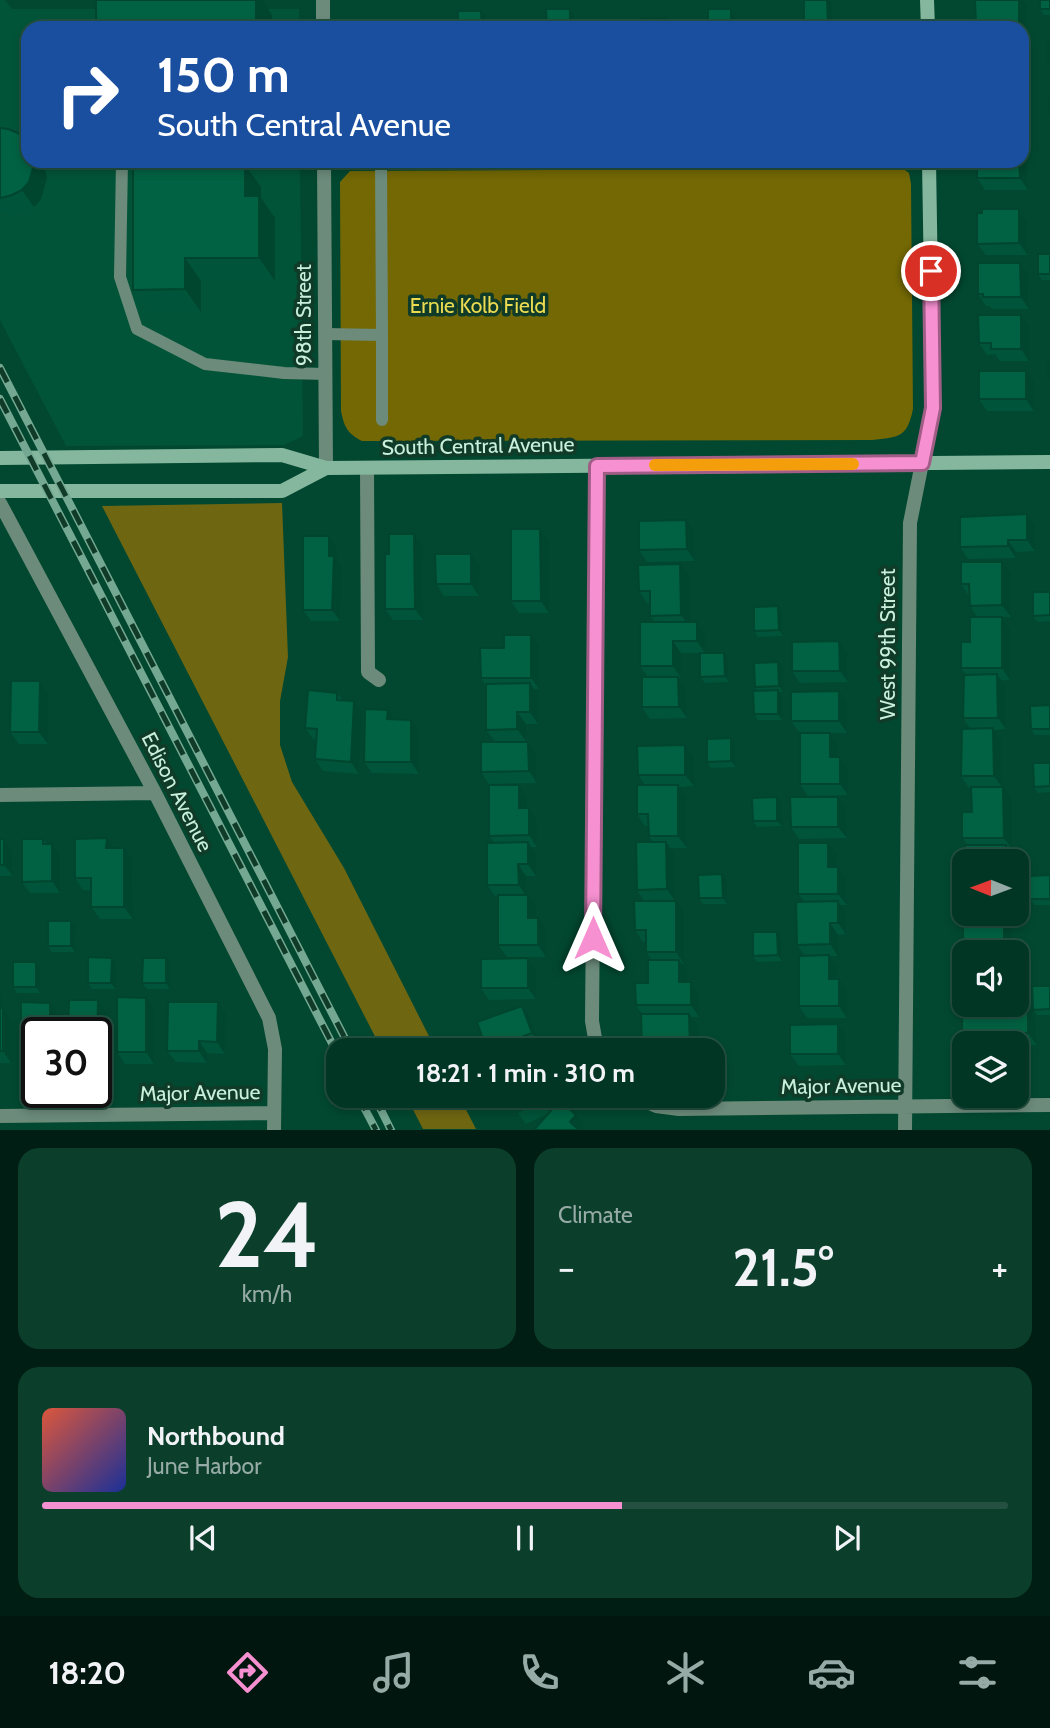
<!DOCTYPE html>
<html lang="en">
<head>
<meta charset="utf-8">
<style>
  body { margin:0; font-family:Cabin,sans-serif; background:#0c3e2c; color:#f1f3f6; height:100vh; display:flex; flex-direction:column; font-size:26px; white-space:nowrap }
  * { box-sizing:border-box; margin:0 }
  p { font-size:23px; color:#96aba6 }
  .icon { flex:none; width:38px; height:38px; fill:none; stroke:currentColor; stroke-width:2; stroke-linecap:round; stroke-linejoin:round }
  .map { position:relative; height:1130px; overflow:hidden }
  .drawer { display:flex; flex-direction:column; gap:18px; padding:18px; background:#011e14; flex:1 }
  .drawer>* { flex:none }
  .guide { position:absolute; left:21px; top:21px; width:1008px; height:147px; border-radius:21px; box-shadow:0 4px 10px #0003,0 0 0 2px #235041; background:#1a4fa0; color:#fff; overflow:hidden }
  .needle { width:46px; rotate:271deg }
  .tools { position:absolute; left:952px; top:849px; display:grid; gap:14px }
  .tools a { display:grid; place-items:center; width:77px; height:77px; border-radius:14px; background:#023624; box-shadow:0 4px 10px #0003,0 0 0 2px #235041; font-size:35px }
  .speed { position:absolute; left:21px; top:1017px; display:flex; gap:14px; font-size:35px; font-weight:700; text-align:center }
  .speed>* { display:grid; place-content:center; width:91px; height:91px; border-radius:50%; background:#023624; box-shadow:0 4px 10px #0003,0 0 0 2px #235041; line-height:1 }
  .speed .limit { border:4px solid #111; border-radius:10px; background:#fff; color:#111 }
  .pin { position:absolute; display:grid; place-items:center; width:60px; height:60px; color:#fff; margin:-30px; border:4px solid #fff; border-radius:50%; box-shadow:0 2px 7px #0007 }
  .me { position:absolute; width:77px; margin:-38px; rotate:0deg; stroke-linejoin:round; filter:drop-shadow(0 0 5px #0008) }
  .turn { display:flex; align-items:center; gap:24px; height:147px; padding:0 21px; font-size:32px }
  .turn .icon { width:91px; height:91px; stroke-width:2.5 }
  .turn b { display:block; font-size:49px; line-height:60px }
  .big { font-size:52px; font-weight:700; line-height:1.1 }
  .drawer .card { flex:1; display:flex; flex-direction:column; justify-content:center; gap:10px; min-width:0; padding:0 24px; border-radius:21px; background:#0c3e2c }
  .drawer .dial { align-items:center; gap:0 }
  .dial b { font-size:91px; line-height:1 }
  .song { display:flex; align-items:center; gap:21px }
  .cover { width:84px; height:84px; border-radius:10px; background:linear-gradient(135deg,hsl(10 70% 55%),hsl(230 70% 35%)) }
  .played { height:7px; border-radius:4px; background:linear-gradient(90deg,#f690d0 60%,#235041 60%) }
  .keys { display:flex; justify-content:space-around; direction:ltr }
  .heat { display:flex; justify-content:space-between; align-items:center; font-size:38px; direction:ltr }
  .drawer .tiles { flex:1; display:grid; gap:18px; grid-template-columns:1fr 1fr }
  .card:last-child { grid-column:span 2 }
  .trip { position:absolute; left:326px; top:1038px; width:399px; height:70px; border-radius:21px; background:#023624; box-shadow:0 4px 10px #0003,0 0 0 2px #235041; font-weight:700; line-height:70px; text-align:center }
  .tabs { display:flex; height:112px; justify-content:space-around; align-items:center; background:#01160e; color:#96aba6 }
  .tabs .icon { width:49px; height:49px }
  .tabs .current { color:#f690d0 }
  .tabs b { font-size:32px; color:#f1f3f6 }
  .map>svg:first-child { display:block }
</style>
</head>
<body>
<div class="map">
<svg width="1050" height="1130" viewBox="0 0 1050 1130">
  <rect width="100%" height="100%" fill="#024830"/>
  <path fill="#025438" d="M0,0H5L12,9H299V28H28V161H300L303,436L284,445L66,446L0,320Z"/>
  <path fill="#736804" d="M902,168L909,173L911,184L913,409C907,438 899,437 872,440L362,441C348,434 344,427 341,411L340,182L350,171Z"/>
  <path fill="#6f6612" d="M282,503L288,657L280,701V745L292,782L344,868L436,1050H382L102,506Z
    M406,1096H459L476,1129H423Z"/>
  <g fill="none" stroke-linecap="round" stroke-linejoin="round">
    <path stroke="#6c8b7b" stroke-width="12" d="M122,161L120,277L137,329L205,364L284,373L326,374
      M325,334L382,335L381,161
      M382,420V335"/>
    <path stroke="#6c8b7b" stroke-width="14" d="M323,0V28
      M324,161L326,468
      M367,468L368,672L379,680
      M0,503L155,793L269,1018L275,1049L274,1130
      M0,795L155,793
      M597,1050L592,1021L597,466
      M634,1096L656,1106L679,1109L1050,1105
      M0,1116L274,1113
      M905,1130L910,523L922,463"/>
    <path stroke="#85b79e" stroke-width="14" d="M927,0L928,28
      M0,458L282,455L326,468L1050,462
      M922,463L933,408L929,161
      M0,491H282L326,468"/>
    <defs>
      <path id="rail" d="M0,368L351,1050
        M0,399L338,1055
        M358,1096L376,1130
        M374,1096L391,1130"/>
    </defs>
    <use href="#rail" stroke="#74a892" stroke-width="8"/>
    <use href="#rail" stroke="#103b29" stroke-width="5" stroke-dasharray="16" stroke-linecap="butt"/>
  </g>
  <path fill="#005439" d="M1050,0V15H1044L1040,9Z
    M832,4V28H807L804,23Z
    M1027,7V41H1022V28H978L976,24Z
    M1022,55L1026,61L1027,96H1022Z
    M1022,107L1027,114V149H1023L1027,155L1028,190H985L977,178L1022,161Z
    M0,128L28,161H41L44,167L47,178L41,199L34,207L24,213L13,215L0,212Z
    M261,187V198L275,218V281H201V312H149L133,290Z
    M1019,209L1027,221L1028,255H986L977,244Z
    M1050,254V280H1042L1038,274Z
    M1028,274L1029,309H992L989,306H986L978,294Z
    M1021,315L1029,326V361H1000L995,354L987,355L979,343Z
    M1034,382V411H987L979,399Z
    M1027,514L1035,526V551L1016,552V558L968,559L960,547Z
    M540,529L549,541V613H519L511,601Z
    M694,532L695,561L647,562L639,550Z
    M329,536L337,548V560L342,568L340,621H311L303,610Z
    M422,546L423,620H393L385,609Z
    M680,564L689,576V622H697L705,634V653L728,659L729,682L705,683L700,677L704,653H681V678H679L686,689L687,718L650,719L642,707L648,677L640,666L655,622L650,616V603H647L639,591Z
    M480,566L479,596H444L436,584Z
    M1010,573L1011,617H1002L1010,629V680H1001L1005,686L1006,729L994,730L1001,740L1002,787L1012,799V849H1009L1014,857V861H965L968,845L962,838L972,812L971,788H969L961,776L970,728L963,718L966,675L961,668L977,617L970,606L969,596L961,584Z
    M1050,592V621L1037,622L1033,616Z
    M778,606L782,612L783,636L758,637L754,631Z
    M539,647V689H534L538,695V724H526V741H495L486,730V686L481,678Z
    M847,653L848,682L800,683L792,671Z
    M783,668V692H779L782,696V720H758L754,714L758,691L755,687Z
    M40,681L48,693V744H19L10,732Z
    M337,693L343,700L354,701L362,713L359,774L323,771L315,759L316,740H314L305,728Z
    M847,703V733H800L791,721Z
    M1050,705V735H1035L1031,729Z
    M388,710L394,719L419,732V774L372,773L364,762Z
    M830,733L838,745V757H840L848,769V795L808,796L800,784Z
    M735,744L736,767L711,768L707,762Z
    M536,754L537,783L489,784L481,772Z
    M694,757V786L679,787L686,796L687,848H670L674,854L675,901L684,912V964H682L687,971V982H691L699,994V1017H692L698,1025V1050H646L642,1044V1014L636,1005L648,983L652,960L646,952V942H643L635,930L644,901L637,890L653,842L649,836V826H645L637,814L645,785L638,775Z
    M1050,763V792L1038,793L1034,787Z
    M519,785L527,797L528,808H529L537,820V847H531L536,854V876H526L527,895L536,906V918L546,930V957H507L498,945V897H496L487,885L494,843L489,836Z
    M777,797L781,803L782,826L757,827L753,821Z
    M846,809L847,838L799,839L791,827Z
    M107,838L113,848L132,859L133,919H100L91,907V890H83L75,878Z
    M0,839H4L12,851L13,876H0Z
    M43,839L47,844L60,856V893H30L22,882Z
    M837,855V867H838L846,879L847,905H841L846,913V934L838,935V956H829L837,967V979L847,991V1018H807L799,1006L805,956L797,945L804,901L798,894Z
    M1050,875V905H1035L1030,899Z
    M727,880V904H703L699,898Z
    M972,914H1012V952H964L963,949L972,923Z
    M71,921L76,927L75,952H52L48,946Z
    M781,938L782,961L757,962L753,956Z
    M166,958L170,964V989H147L142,983Z
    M528,958L536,970V999L489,1000L481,988Z
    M36,962L40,968V993H17L13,987Z
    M116,964V989H92L88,983Z
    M1050,986V1015H1037L1033,1010Z
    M0,989L1,1008H3L11,1020V1063H0Z
    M218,1002L226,1014L225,1054L207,1053V1063L176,1062L167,1051Z
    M50,1003L58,1014L37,1032V1065H29L21,1054Z
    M973,1004H1011V1011L979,1012Z
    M522,1006L531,1018L540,1045L527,1050H488Z
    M1028,1008L1036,1019L1037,1045H1021V1057H1017V1043H964V1045L962,1042L1012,1012Z
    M154,1009V1064H125L117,1052Z
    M106,1012V1063H96V1032Z
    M838,1024L846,1036V1065L799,1066L790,1054Z
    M509,1096H556L559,1101L576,1115L584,1126L582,1130H534L549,1113L526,1124L517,1112Z"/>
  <path fill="#00452e" d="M256,0H262L272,15V28H256Z
    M827,0H829L832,4V28L828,23Z
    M1019,0H1022L1027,7V41L1022,34V28H1019Z
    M570,9L574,15V28H570Z
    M731,9L735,15V28H731Z
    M481,11L486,16V28H482Z
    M666,18L670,24V28H665Z
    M1022,55L1026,61L1027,96L1022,89Z
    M1022,107L1027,114V149L1022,141Z
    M1022,148L1027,155L1028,190L1020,178L1019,161H1022Z
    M35,161H41L44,167L47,178L41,199L34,207L22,190Z
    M245,165L261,187V198L275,218V281L259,258L245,196Z
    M1019,209L1027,221L1028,255L1019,243Z
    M185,258L201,281V312L185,289Z
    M1020,263L1028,274L1029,309L1021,297Z
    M1021,315L1029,326V361L1021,349Z
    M1026,371L1034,382V411L1026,399Z
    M1027,514L1035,526V551L1027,540Z
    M686,520L694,532L695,561L687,549Z
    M540,529L549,541V613L541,601Z
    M414,534L422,546L423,620L415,609Z
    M329,536L337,548V560L342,568L340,621L332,610L329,556Z
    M1008,540L1016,552V558L1008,546Z
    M471,554L480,566L479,596L471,584Z
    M1002,562L1010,573L1011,617L1002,605Z
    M680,564L689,576L690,627L681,615Z
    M778,606L782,612L783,636L779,630Z
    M1002,617L1010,629V680L1002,668Z
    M697,622L705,634V653L697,641Z
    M531,635L539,647V689L531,678Z
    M673,641L681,653V678L673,666Z
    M839,641L847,653L848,682L840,671Z
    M724,653L728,659L729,682L725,676Z
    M778,662L783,668V692L779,686Z
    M997,674L1005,686L1006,729L998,718Z
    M678,677L686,689L687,718L679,707Z
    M40,681L48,693V744L39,732Z
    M530,683L538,695V724L530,712Z
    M778,690L782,696V720L778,714Z
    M839,691L847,703V733L839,721Z
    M354,701L362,713L359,774L351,762Z
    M388,710L396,721L387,719Z
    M517,712L526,724V741L517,729Z
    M411,720L419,732V774L411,762Z
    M993,728L1001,740L1002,787L994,776Z
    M830,733L838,745V769L830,757Z
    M731,738L735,744L736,767L731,761Z
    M528,742L536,754L537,783L529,771Z
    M685,745L694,757V786L685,775Z
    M840,757L848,769V795L840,784Z
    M519,785L527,797L528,820L519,808Z
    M678,785L686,796L687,848L678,836Z
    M1003,787L1012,799V849L1004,838Z
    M777,797L781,803L782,826L777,821Z
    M838,797L846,809L847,838L838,827Z
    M529,808L537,820V847L529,835Z
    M107,838L115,850L106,848Z
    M4,839L12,851L13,876L4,865Z
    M528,842L536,854V876L528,864Z
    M666,842L674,854L675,901L667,889Z
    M828,843L837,855L836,879L828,867Z
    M52,844L60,856V893L52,881Z
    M1006,845L1014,857V861H1006Z
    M124,848L132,859L133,919L124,907Z
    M518,864L526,876L527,897L519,885Z
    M838,867L846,879L847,905L838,894Z
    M722,874L727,880V904L723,898Z
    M528,895L536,906V930L528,918Z
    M676,901L684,912V964L676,952Z
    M838,901L846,913V934L838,923Z
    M1004,914H1012V952H1006L1004,949Z
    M538,918L546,930V957L538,945Z
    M71,921L76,927L75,952L71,946Z
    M830,923L838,935V956L830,944Z
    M777,932L781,938L782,961L778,955Z
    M829,955L837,967V991L829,979Z
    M112,958L116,964V989L111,983Z
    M166,958L170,964V989L166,983Z
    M528,958L536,970V999L528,988Z
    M679,960L687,971V994L679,982Z
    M36,962L40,968V993L36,987Z
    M839,979L847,991V1018L839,1006Z
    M691,982L699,994V1017L691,1005Z
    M0,989L1,990V1020L0,1018Z
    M146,998L154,1009V1064L146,1052Z
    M98,1000L106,1012V1063L97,1051Z
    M218,1002L226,1014L225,1054L217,1042Z
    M50,1003L58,1014V1032H50Z
    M522,1006L531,1018L540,1045L532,1033Z
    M3,1008L11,1020V1063L3,1051Z
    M1028,1008L1036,1019L1037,1045L1028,1033Z
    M689,1014L698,1025V1050H691L690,1048Z
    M838,1024L846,1036V1065L838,1054Z
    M1013,1033L1021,1045V1057L1017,1050V1043H1013Z
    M199,1041L207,1053V1063L199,1051Z
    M576,1115L584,1126L582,1130H576L570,1122Z"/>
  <path fill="#006242" stroke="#00452e" stroke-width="2" d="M96,0H256V28H96Z
    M804,0H827L828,23H804Z
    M975,0H1019V28H989V24H976Z
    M1040,0H1050V9H1040Z
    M546,9H570V28H547Z
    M708,9H731V28H708Z
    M458,11H481L482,28H458Z
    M666,18L665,28H642V19Z
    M840,23H869V28H840Z
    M732,24H761V28H732Z
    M1048,42H1050V62H1048Z
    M1049,95H1050V115H1049Z
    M0,128L8,129L18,133L27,140L28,142V161H35L29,182L22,190L12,195L1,198L0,197Z
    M977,161H1019L1020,178H977Z
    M133,165H245V196H259V258H185V289L133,290Z
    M982,209H1019V243L977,244V213H982Z
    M1038,254H1050V274H1038Z
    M978,263H1020L1021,297H983V294H978Z
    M978,315H1021V349H991V343H979Z
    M1048,359H1050V380H1048Z
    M979,371H1026V399H979Z
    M1027,514V540H1008V546L960,547V517Z
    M686,520L687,549L639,550V521Z
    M511,529H540L541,601H511Z
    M389,534H414L415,609H385V554H389Z
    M303,536H329V556H334L332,610H303Z
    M435,554H471V584H436Z
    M961,562H1002V605L970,606L969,584H961Z
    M680,564L681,615L650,616V591H639L638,565Z
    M1033,592H1050V615L1033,616Z
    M778,606L779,630L754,631V607Z
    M970,617H1002V668H961V642H970Z
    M640,622H697V641H673V666H640Z
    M504,635H531V678H481L480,648H504Z
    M839,641L840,671H792V642Z
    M700,653H724L725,676L700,677Z
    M778,662L779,686L755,687L754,663Z
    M997,674L998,718H963L964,675Z
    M642,677H678L679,707H642Z
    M11,681H40L39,732H10Z
    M530,683V712H517V729L486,730V684Z
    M308,690L337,693V700L354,701L351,762L315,759L317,729L305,728Z
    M778,690V714H754L753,691Z
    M839,691V721H791V692Z
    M1050,705V729H1031L1030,706Z
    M365,709L388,710L387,719L411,720V762H364Z
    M993,728L994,776H961L962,729Z
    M800,733H830V757H840V784H800Z
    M731,738V761L707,762V739Z
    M481,742H528L529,771L481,772Z
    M685,745V775H638L637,746Z
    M1033,763H1050V786L1034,787Z
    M489,785H519V808H529V835L489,836Z
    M637,785H678V836H649L648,814H637Z
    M971,787H1003L1004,838H962V812H972Z
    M777,797V821H753L752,798Z
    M790,797H838V827H791Z
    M107,838L106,848H124V907H91V878H75V839Z
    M0,839H4V865H0Z
    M22,839H43V844H52V881L22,882Z
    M528,842V864H518L519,885H487V843Z
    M636,842H666L667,889L637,890Z
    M798,843H828V867H838V894H798Z
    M965,845H1006V861H965Z
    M722,874L723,898H699L698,875Z
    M1050,875V899H1030V876Z
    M498,895H528V918H538V945H498Z
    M634,901H676V952H646V930H635Z
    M838,901V923H830V944L797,945L796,902Z
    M972,914H1004V949H963V924L972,923Z
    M48,921H71V946H48Z
    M753,932H777L778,955L753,956Z
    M829,955V979H839V1006H799V956Z
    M962,956H964V978H962Z
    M88,957L112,958L111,983H88Z
    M143,958H166V983H142Z
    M528,958V988H481V959Z
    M648,960H679V982H691V1005H636L635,983H648Z
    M13,962H36V987H13Z
    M1032,986H1050V1009L1033,1010Z
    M117,997L146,998V1052H117Z
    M69,1000H98L97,1051H96V1032H68Z
    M21,1002L50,1003V1032H37V1054H21Z
    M168,1002H218L217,1042L199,1041V1051H167Z
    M522,1006L532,1033L487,1050L477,1022Z
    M0,1008H3V1051H0Z
    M1011,1008H1028V1033H1013V1043L962,1042V1012H1012Z
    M641,1014H689L690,1048L665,1049V1044H642Z
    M838,1024V1054H790V1025Z
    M509,1096H553L517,1112Z
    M560,1100L576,1115L570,1122L579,1130H534Z"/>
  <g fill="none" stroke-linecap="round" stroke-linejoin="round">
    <defs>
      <path id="route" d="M593,938L597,466L922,463L933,408L931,271"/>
    </defs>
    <use href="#route" stroke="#a05e87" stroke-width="18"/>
    <use href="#route" stroke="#f690d0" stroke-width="12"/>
    <path stroke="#f59e0b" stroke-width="12" d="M655,465L853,464"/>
  </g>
  <g text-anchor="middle" stroke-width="7" stroke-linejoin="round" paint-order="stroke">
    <g font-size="21" fill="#ecdb50" stroke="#103b29">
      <text x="478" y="313">Ernie Kolb Field</text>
    </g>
    <g font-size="21" fill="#caf0dc" stroke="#103b29">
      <text transform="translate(304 315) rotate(-90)" y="7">98th Street</text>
      <text transform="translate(478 446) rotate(-1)" y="7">South Central Avenue</text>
      <text transform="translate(888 644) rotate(-90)" y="7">West 99th Street</text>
      <text transform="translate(177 792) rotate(63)" y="7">Edison Avenue</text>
      <text transform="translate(841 1086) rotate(-1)" y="7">Major Avenue</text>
      <text transform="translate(200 1093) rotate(-1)" y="7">Major Avenue</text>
    </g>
  </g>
</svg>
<div class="tools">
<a><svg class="needle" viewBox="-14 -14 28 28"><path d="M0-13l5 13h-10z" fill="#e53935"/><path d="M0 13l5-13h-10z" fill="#96aba6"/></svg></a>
<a><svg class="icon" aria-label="sound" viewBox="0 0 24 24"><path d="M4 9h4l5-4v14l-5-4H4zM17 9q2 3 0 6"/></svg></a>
<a><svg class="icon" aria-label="layers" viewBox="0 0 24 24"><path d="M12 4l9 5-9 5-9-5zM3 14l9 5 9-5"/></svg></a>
</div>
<div class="speed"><div class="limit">30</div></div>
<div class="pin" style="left:931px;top:271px;background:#d93025"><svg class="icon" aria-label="arrive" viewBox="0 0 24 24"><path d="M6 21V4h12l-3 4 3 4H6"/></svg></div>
<svg class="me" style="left:593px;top:938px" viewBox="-20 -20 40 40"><path d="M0-17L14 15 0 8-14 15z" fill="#f690d0" stroke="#fff" stroke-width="4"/></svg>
<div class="trip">18:21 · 1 min · 310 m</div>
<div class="guide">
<div class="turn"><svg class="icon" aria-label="right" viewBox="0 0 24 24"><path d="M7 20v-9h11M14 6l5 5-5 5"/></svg><div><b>150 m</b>South Central Avenue</div></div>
</div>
</div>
<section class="drawer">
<div class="tiles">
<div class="card dial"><b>24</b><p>km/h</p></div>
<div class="card"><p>Climate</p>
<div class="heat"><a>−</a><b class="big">21.5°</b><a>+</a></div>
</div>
<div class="card">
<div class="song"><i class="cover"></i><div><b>Northbound</b><p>June Harbor</p></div></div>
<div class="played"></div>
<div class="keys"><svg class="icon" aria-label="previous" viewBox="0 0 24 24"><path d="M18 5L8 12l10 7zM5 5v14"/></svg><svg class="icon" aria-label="pause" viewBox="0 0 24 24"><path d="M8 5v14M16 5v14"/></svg><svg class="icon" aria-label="next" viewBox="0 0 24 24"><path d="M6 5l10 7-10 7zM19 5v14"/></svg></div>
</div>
</div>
</section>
<nav class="tabs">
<b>18:20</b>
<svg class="icon current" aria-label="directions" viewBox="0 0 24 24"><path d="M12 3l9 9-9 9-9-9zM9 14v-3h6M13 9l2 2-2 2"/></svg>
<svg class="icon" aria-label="music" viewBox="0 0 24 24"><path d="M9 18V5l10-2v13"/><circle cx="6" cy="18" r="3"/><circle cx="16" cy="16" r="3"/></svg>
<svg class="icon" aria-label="phone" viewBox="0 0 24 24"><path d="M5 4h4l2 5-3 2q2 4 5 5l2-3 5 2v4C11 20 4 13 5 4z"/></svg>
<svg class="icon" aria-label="climate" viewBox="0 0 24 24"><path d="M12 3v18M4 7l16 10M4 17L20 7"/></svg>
<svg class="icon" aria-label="car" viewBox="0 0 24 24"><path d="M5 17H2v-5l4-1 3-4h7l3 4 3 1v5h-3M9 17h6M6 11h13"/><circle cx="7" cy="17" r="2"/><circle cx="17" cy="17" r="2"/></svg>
<svg class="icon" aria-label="filters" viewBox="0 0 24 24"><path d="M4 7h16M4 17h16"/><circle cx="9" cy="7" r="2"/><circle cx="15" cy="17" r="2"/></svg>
</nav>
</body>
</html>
